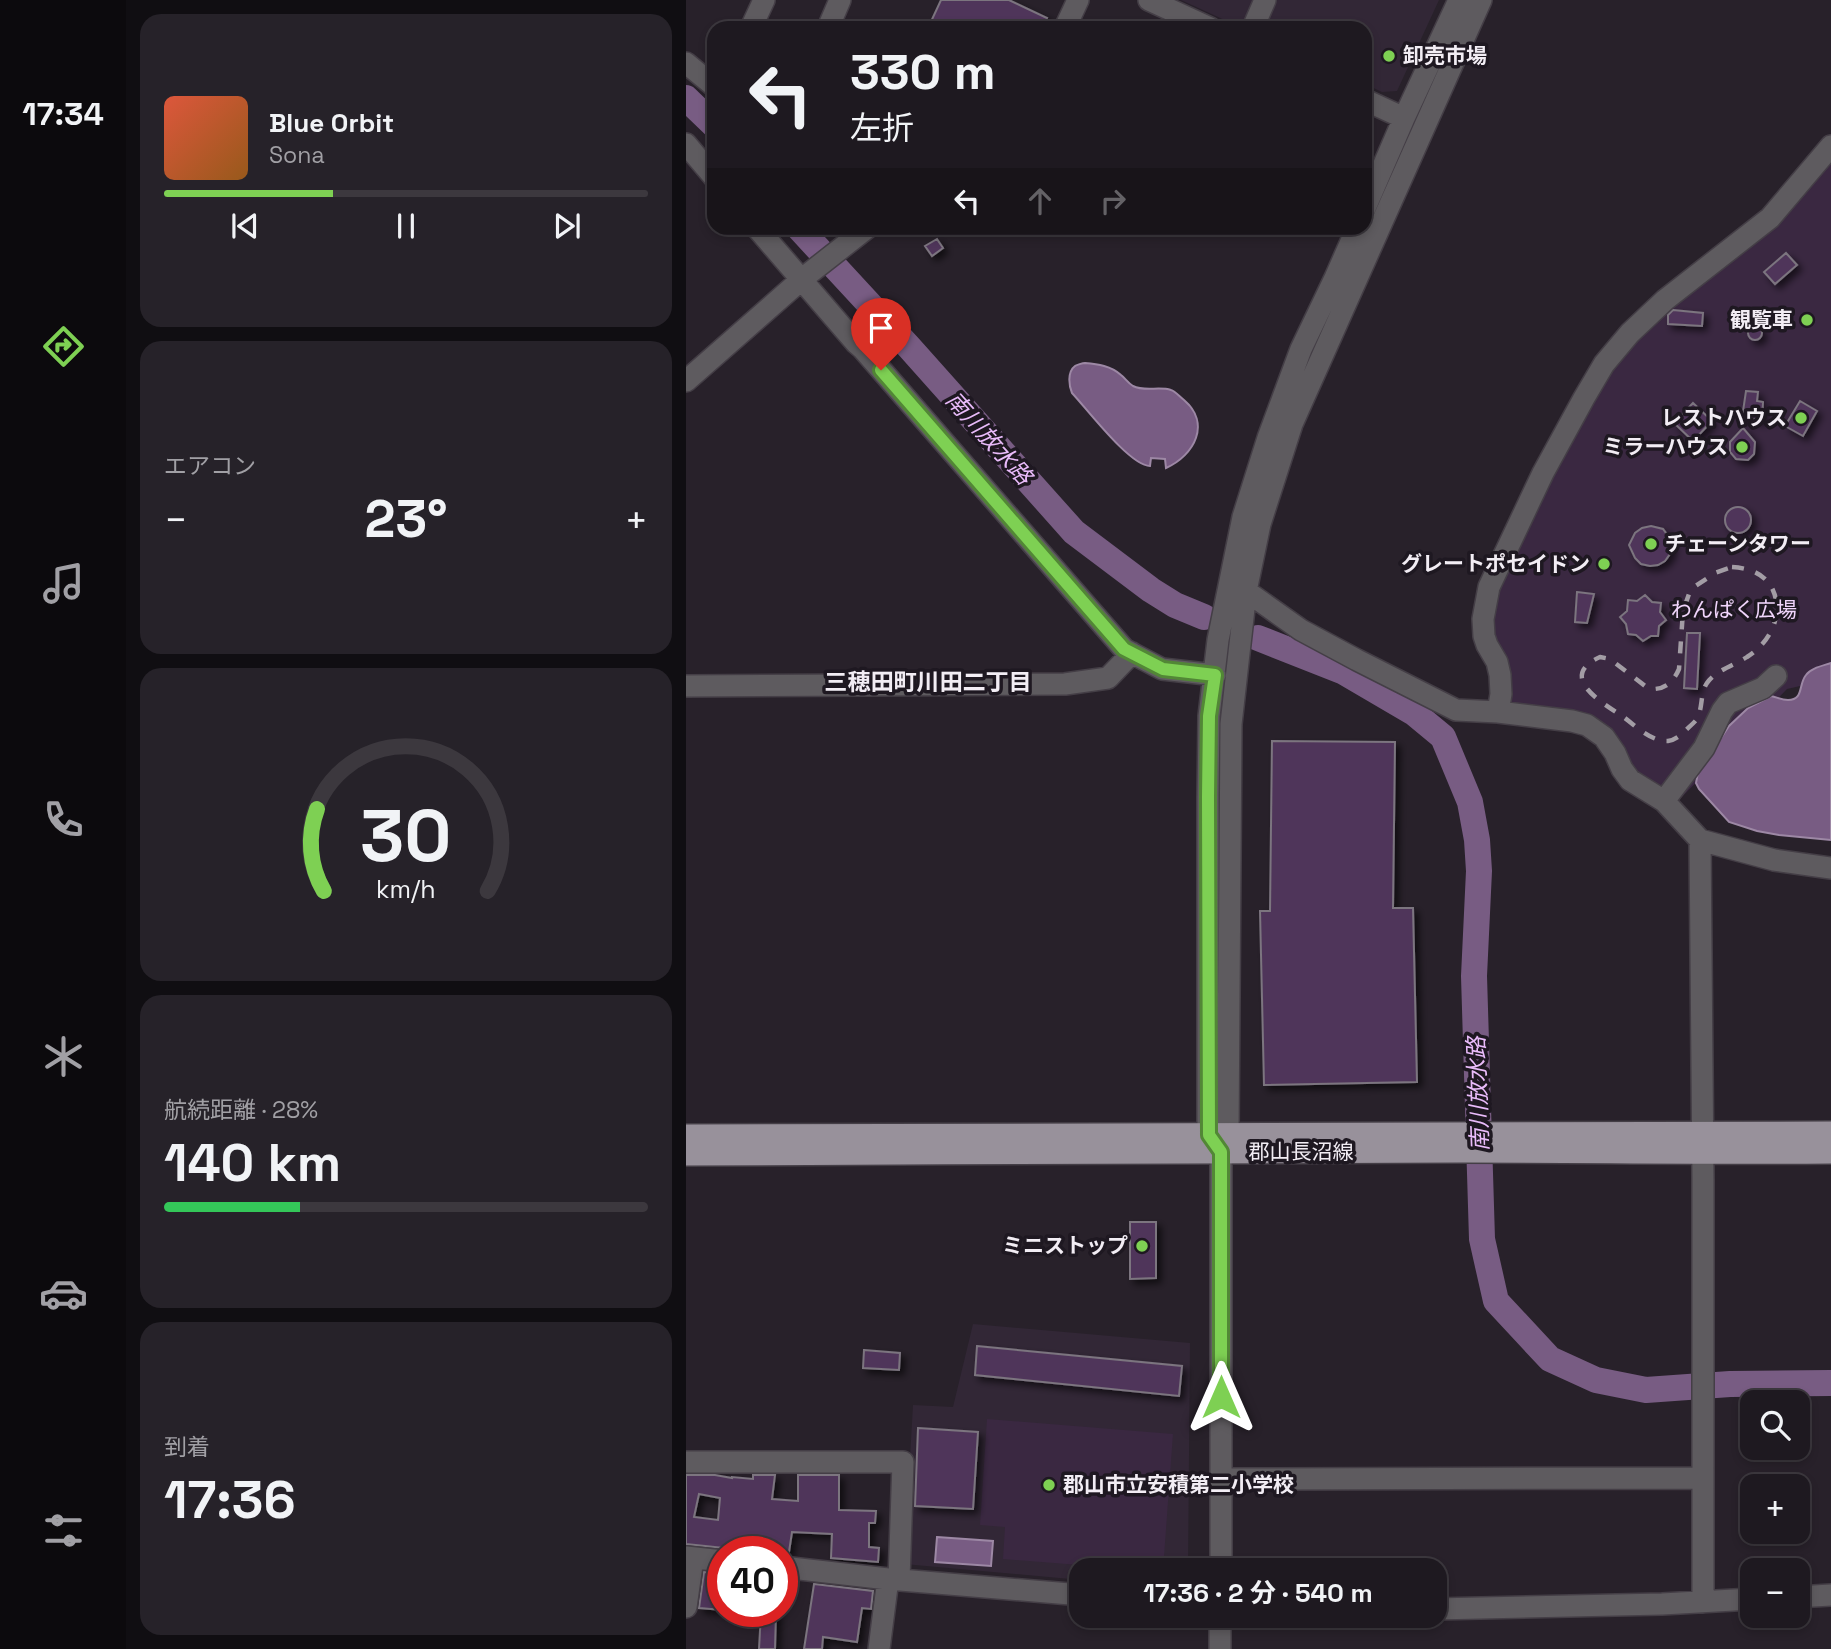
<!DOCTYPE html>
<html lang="ja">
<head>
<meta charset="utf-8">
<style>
  body { margin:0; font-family:"Space Grotesk","Noto Sans JP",sans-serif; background:#262229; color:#f1f3f6; height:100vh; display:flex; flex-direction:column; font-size:26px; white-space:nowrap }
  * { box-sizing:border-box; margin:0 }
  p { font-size:23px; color:#a1a0a5 }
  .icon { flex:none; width:38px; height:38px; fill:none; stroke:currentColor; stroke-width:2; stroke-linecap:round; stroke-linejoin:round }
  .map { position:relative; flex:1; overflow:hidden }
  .side { display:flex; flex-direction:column; gap:14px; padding:14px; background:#100e12; width:560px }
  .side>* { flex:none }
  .guide { position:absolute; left:21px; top:21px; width:665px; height:214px; border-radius:21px; box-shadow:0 4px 10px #0003,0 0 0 2px #3c383e; background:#1e1920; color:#f1f3f6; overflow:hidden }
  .tools { position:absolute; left:1054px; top:1390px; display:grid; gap:14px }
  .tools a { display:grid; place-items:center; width:70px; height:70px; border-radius:14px; background:#1e1920; box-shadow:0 4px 10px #0003,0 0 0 2px #3c383e; font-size:35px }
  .speed { position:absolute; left:21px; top:1536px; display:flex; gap:14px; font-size:35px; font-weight:700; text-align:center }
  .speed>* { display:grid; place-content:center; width:91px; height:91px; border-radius:50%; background:#1e1920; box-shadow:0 4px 10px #0003,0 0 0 2px #3c383e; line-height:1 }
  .speed .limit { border:10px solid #d22; background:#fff; color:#111 }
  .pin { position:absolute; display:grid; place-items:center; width:60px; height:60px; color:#fff; margin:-72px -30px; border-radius:50% 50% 50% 0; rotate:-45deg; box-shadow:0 0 7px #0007 }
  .pin .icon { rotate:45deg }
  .me { position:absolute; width:77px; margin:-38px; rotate:0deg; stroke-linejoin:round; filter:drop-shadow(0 0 5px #0008) }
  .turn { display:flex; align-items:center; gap:24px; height:147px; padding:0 28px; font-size:32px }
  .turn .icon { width:91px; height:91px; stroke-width:2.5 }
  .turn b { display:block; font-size:49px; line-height:60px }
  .lanes { display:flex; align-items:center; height:66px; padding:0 28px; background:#0003; justify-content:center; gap:35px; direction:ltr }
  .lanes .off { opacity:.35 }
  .big { font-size:52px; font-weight:700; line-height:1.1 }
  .side .tile { flex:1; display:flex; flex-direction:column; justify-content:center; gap:10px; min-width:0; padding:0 24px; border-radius:21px; background:#262229 }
  .side .dial { align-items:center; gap:0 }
  .dial svg { height:182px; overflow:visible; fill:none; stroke:#3c383e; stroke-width:7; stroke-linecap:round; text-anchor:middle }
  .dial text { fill:#f1f3f6; stroke:none }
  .song { display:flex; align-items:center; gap:21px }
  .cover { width:84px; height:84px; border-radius:10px; background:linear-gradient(135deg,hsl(10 70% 55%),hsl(30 70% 35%)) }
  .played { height:7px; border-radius:4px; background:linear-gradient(90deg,#7ed053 35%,#3c383e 35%) }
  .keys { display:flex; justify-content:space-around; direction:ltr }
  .heat { display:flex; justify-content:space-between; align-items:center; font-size:38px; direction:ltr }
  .charge { height:10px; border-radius:5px; background:linear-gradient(90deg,#34c759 28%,#3c383e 0) }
  .trip { position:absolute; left:383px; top:1558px; width:378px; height:70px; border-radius:21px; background:#1e1920; box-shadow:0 4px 10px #0003,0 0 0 2px #3c383e; font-weight:700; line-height:70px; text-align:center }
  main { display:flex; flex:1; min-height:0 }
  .tabs { display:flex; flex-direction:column; width:126px; justify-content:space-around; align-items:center; background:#0c0a0d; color:#a1a0a5 }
  .tabs .icon { width:49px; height:49px }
  .tabs .on { color:#7ed053 }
  .tabs b { font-size:32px; color:#f1f3f6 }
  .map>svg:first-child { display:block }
</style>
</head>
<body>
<main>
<nav class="tabs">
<b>17:34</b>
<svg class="icon on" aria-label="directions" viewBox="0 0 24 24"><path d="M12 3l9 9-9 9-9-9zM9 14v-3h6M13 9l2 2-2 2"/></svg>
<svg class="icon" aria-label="music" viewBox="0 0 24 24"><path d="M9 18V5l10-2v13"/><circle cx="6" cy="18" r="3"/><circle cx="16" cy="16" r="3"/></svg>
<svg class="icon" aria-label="phone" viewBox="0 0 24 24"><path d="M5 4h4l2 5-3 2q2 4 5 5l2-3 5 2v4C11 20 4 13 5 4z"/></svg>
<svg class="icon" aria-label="climate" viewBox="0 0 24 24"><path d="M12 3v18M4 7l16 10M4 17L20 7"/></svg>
<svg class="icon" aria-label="car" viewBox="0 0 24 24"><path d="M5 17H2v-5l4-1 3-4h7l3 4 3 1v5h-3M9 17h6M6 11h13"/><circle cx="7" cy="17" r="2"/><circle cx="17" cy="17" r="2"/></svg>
<svg class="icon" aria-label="filters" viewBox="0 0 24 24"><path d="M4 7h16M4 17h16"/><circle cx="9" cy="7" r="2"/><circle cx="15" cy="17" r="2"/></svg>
</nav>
<section class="side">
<div class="tile">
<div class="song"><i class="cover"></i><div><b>Blue Orbit</b><p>Sona</p></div></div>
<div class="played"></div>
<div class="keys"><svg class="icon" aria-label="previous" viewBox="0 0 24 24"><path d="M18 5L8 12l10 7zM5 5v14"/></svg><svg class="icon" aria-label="pause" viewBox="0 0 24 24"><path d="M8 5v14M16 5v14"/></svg><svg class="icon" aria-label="next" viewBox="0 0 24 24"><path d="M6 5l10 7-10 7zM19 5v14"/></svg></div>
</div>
<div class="tile"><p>エアコン</p>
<div class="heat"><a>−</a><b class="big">23°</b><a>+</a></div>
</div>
<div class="tile dial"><svg viewBox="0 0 100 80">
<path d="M14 69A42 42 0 1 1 86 69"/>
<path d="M14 69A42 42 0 0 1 11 33" stroke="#7ed053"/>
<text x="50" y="56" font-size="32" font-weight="700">30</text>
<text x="50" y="72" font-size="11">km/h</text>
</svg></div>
<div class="tile"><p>航続距離 · 28%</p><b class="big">140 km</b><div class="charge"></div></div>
<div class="tile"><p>到着</p><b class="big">17:36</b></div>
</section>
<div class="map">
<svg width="1145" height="1649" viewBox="0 0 1145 1649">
  <defs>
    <filter id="shadow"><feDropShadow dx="4.5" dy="4.5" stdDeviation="3.5" flood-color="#0009"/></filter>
  </defs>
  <rect width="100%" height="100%" fill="#28212a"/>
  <path fill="#322736" d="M495,0H753L711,91L696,92L679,84V28H556Z
    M287,1324L504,1343L502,1570H396L395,1580L218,1564L227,1405L267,1407Z"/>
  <path fill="#3a2841" d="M1145,155V679L1101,689L991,802L956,782L929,742L822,707L805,645L807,585L922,364Z
    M301,1419L487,1434L477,1570H457L317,1559L319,1527L294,1525Z"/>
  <path fill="#785c83" stroke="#9d88a5" stroke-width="2" d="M399,363C412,364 425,366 435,375C439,378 442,383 447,386C459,392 473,386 485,390C489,391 494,397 498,400C525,423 509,455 480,468L479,459L465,458L464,466C444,466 401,409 386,393C383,386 381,372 389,366C390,365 397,363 399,363Z
    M1145,663V840L1093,835L1071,831L1043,822L1013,789L1010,783L1012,772L1043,726L1062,708L1085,696C1091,697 1095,700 1102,700C1118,700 1112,685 1120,675C1125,668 1136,666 1145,663Z
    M251,1537L307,1541L305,1566L249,1562Z"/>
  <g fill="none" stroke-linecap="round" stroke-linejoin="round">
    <path stroke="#785c83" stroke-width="26" d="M0,98L28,125
      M113,228L223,347L388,532L465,590L489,605L518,617
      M572,638L658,672L728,713L757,737L784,802L791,840L793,871L788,976L796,1239L810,1301L864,1359L910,1380L960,1390L1044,1384L1145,1383"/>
  </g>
  <path fill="#50365a" stroke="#7b747f" stroke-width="2" fill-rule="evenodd" filter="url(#shadow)" d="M255,0H323L361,18L356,28H242Z
    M251,239L257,248L246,256L239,246Z
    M1100,253L1111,265L1089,284L1078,272Z
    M987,310L1017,313L1016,326L982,324V315Z
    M1062 333a7 7 0 1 1 14 0a7 7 0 1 1-14 0Z
    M1060,391L1072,392L1071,401L1077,402L1076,420L1056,418Z
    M1114,401L1131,411L1117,436L1099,426Z
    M1007,403L1026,421L1007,441L988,423Z
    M1057,428L1069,442L1068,454L1062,460L1050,459L1044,452V442Z
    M1039 520a13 13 0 1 1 26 0a13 13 0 1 1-26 0Z
    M965,526L977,529L985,540L986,546L984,554L979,561L972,565L964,566L955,564L949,558L943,545L949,533L956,528Z
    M891,592L908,594L901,623L889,622Z
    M959,595L966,602L975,603L974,612L980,620L973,626L972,636H965L957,641L950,635L942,634L940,624L934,617L941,611L942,600L951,601Z
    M1001,633H1014L1011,689L998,688Z
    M586,741L709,742L707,908H727L731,1082L578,1085L574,911H584Z
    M444,1222H470V1278L444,1279Z
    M291,1346L496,1366L493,1396L289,1375Z
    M178,1350L214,1353L213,1370L177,1368Z
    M232,1428L292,1432L287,1509L229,1506Z
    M0,1475H29L46,1478V1477L67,1479V1475H89L86,1499L112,1501V1475H153V1510L190,1511L189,1523H183V1547L193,1548L192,1562L145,1558L146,1534L106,1532L103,1552H74L76,1539L52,1538L51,1552L38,1548L0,1544ZM13,1494L34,1498L32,1520L8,1517Z
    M18,1572L37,1574V1610L13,1608Z
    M128,1584L187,1591L185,1609L176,1608L171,1642L137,1637L136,1649H118Z
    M75,1612H90L89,1649H73Z"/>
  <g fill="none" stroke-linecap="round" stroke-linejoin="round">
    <defs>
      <path id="minor" d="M463,0L524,28
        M65,28L78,0
        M142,28L154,0
        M379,28L392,0
        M567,28L579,0
        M0,63L28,86
        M679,100L718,118
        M0,144L28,177
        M679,208L718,118L773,0
        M71,228L170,343L177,349L438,649L476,669L529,675
        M0,381L116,279L181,228
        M560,591L615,630L671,660L770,710L812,712L815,694L814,675L811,662L801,645L798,636L797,619L803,587L857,473L898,398L918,364L944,333L979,300L1084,218L1145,146
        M0,686L379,684L422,678L446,653
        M812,712L886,721L901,725L918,737L929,753L936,769L944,780L978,801L1014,840L1088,860L1145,868
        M978,801L1018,748L1036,711L1042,703L1077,688L1090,676
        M1014,840L1017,1179V1602
        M532,1148L522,1135V797L523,716L532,640L557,517L582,438L615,349L649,278L671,228
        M0,1462H217L213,1580
        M535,1479L1016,1478
        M0,1557L37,1561
        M96,1567L202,1579L396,1595
        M535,1570V1152L542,1135L545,724L560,591L574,524L606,424L795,0
        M1111,1597L1145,1595
        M0,1607L7,1558
        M749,1609L976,1604L1066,1599
        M193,1649L202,1579
        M534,1649V1615"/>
      <path id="major" d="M0,1135L1145,1132
        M0,1155C259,1154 518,1152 777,1152C900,1152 1022,1154 1145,1153"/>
    </defs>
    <use href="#minor" stroke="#443e46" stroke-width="24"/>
    <use href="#major" stroke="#443e46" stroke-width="24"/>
    <use href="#minor" stroke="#5e5b5f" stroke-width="21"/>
    <use href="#major" stroke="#98919b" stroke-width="21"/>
    <path stroke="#a39da5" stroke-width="4.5" stroke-dasharray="12 12" stroke-linecap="butt" d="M1046,567C1062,568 1078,573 1086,588C1099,614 1084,643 1061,657C1049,665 1030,670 1021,683C1014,693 1017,708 1011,719C1008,723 1003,727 1000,730C994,736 989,740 982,741C965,742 949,725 936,716C917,703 870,677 914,657L924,659L963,689C978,690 987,683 993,669L997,611L1003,594L1008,587L1029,573Z"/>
  </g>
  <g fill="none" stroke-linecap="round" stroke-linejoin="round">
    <defs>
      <path id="route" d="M195,370L438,649L477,669L529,675L523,716L522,797L523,1135L535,1152V1397"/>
    </defs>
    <use href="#route" stroke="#528736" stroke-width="18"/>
    <use href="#route" stroke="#7ed053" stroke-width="12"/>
  </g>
  <g fill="#7ed053" stroke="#1e1821" stroke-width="2.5">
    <circle cx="703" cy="56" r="7"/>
    <circle cx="1121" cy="320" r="7"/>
    <circle cx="1115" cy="418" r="7"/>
    <circle cx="1056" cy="447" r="7"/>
    <circle cx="965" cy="544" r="7"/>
    <circle cx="918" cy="564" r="7"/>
    <circle cx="456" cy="1246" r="7"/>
    <circle cx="363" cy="1485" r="7"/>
  </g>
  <g text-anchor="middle" stroke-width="7" stroke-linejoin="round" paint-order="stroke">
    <g font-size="21" font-weight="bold" fill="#f2edf4" stroke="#1e1821" text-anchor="end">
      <text x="717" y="63" text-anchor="start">卸売市場</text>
      <text x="1107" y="327">観覧車</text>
      <text x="1101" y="425">レストハウス</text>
      <text x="1042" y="454">ミラーハウス</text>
      <text x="979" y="551" text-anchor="start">チェーンタワー</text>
      <text x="904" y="571">グレートポセイドン</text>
      <text x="442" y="1253">ミニストップ</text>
      <text x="377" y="1492" text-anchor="start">郡山市立安積第二小学校</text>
    </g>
    <g font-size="21" fill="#f0d5fb" stroke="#1e1821">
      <text x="1048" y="617">わんぱく広場</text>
    </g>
    <g font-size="21" fill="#f2edf4" stroke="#1e1821">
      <text x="615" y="1159">郡山長沼線</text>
    </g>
    <g font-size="23" font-style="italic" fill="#e9bbfa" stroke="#1e1821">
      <text transform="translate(303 438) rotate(48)" y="8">南川放水路</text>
      <text transform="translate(792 1094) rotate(-92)" y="8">南川放水路</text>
    </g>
    <g font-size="23" font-weight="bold" fill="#f2edf4" stroke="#1e1821">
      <text x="242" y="690">三穂田町川田二丁目</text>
    </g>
  </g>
</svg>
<div class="tools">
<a><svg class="icon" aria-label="search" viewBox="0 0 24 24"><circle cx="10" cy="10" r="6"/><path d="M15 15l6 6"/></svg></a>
<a>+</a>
<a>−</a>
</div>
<div class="speed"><div class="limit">40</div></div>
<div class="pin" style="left:195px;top:370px;background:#d93025"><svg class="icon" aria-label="arrive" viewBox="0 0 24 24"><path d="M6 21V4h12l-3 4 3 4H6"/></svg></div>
<svg class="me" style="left:535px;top:1397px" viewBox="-20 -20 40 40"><path d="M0-17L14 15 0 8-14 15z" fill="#7ed053" stroke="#fff" stroke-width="4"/></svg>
<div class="trip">17:36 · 2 分 · 540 m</div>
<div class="guide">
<div class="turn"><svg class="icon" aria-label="left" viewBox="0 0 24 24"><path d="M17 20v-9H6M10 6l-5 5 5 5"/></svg><div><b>330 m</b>左折</div></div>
<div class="lanes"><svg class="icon" aria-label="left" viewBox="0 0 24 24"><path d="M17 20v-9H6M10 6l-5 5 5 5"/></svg><svg class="icon off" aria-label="ahead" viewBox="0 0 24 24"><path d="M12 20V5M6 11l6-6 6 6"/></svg><svg class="icon off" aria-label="right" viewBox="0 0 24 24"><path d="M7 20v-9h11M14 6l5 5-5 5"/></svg></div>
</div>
</div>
</main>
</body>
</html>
